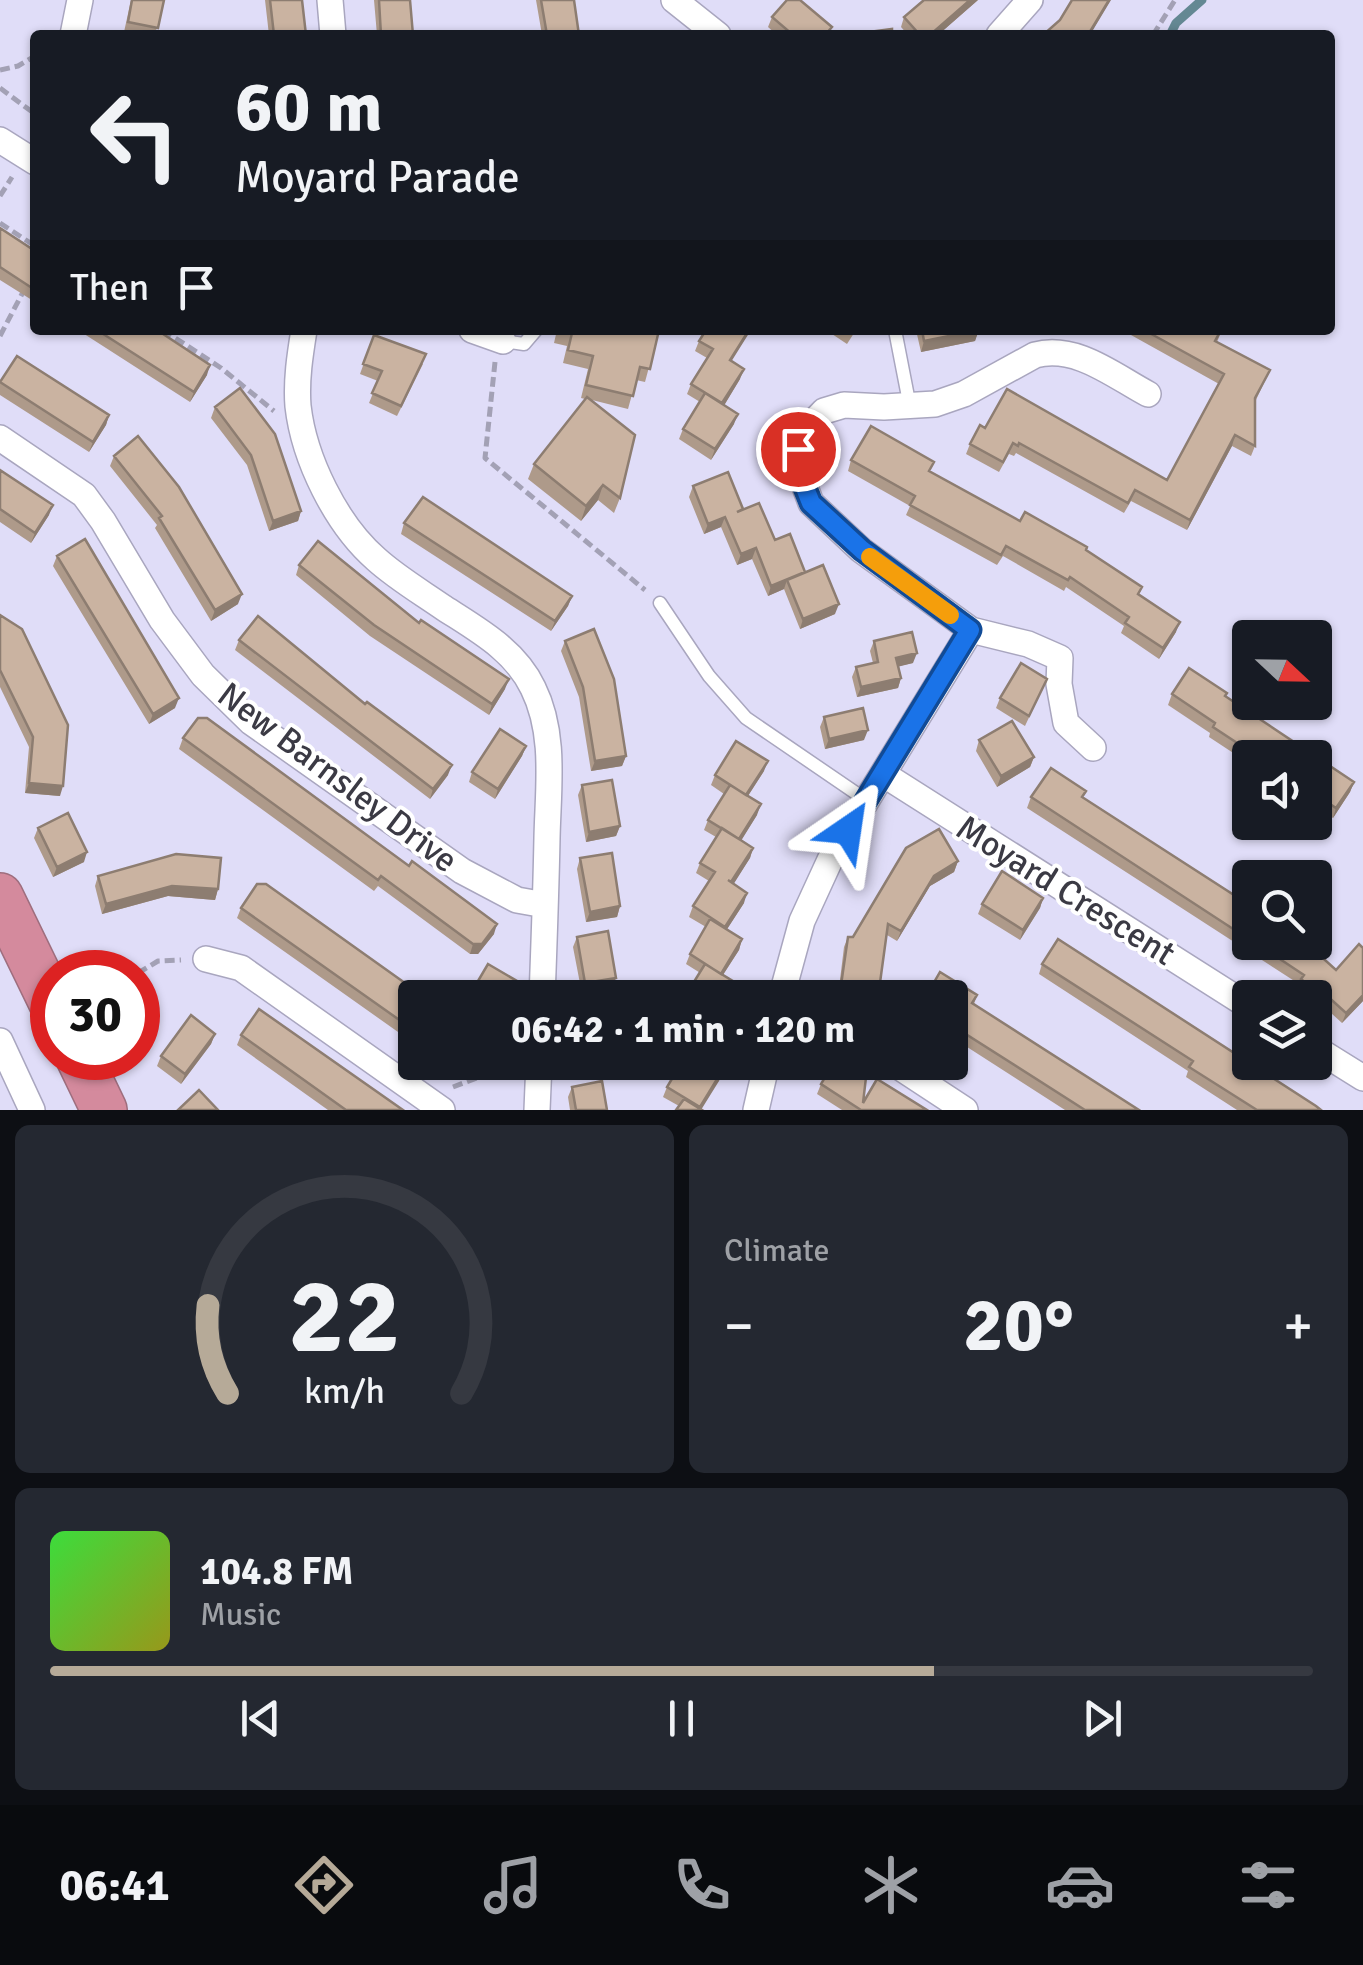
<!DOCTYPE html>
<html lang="en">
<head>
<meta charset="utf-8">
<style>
  body { margin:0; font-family:Signika,sans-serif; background:#242831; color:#f1f3f6; height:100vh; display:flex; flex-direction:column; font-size:38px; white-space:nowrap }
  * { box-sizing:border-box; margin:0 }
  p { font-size:32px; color:#9ea1a6 }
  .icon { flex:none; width:55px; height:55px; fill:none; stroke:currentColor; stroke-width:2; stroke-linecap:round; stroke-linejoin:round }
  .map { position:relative; height:1110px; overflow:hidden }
  .details { display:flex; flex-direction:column; gap:15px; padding:15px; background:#0d0f14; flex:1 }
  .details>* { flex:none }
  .guide { position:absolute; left:30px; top:30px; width:1305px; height:305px; border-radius:10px; box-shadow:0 2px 8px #0004; background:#171b24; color:#f1f3f6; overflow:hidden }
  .needle { width:65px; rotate:112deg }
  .fabs { position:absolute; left:1232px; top:620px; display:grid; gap:20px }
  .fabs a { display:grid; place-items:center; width:100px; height:100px; border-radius:10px; background:#171b24; box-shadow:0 2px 8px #0004; font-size:50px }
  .speed { position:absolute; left:30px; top:950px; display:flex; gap:20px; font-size:50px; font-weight:700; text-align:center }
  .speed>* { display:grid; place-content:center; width:130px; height:130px; border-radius:50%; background:#171b24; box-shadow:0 2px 8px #0004; line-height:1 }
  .speed .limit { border:15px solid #d22; background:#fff; color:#111 }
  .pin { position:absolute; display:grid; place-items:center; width:85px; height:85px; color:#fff; margin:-42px; border:5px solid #fff; border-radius:50%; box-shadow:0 2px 10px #0007 }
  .me { position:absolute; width:110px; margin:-55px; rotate:32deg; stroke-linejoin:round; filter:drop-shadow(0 0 8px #0008) }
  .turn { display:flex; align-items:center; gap:35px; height:210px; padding:0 40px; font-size:45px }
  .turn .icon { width:130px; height:130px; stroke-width:2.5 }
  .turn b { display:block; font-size:70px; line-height:85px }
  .then { display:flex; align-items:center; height:95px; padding:0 40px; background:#0003; gap:20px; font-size:38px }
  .big { font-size:75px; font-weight:800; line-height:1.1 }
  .details .widget { flex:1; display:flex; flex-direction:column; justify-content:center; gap:15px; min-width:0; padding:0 35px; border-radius:15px; background:#242831 }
  .details .dial { align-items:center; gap:0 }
  .dial svg { height:260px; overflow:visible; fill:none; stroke:#363941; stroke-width:7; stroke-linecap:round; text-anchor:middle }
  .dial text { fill:#f1f3f6; stroke:none }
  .song { display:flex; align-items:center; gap:30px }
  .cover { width:120px; height:120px; border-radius:15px; background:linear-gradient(135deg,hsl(120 70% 55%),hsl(60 70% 35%)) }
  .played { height:10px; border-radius:5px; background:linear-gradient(90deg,#b6aa98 70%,#363941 70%) }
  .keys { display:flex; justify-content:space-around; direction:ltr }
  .heat { display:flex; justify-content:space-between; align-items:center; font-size:55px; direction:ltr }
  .details .tiles { flex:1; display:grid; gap:15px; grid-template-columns:1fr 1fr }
  .widget:last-child { grid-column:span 2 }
  .trip { position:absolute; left:398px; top:980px; width:570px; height:100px; border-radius:10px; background:#171b24; box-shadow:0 2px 8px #0004; font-weight:800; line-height:100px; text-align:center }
  .dock { display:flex; height:160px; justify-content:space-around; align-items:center; background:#090b0e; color:#9ea1a6 }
  .dock .icon { width:70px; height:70px }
  .dock .current { color:#b6aa98 }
  .dock b { font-size:45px; color:#f1f3f6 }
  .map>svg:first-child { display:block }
</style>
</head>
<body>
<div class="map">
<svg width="1363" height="1110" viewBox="0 0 1363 1110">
  <rect width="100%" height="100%" fill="#e0ddf8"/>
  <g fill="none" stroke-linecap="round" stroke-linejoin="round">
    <path stroke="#648893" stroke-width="9" d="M1170,35L1176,23L1202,0"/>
    <defs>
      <path id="lane" d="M895,330L910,407
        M503,341L524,344L536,330
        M660,603L709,676L746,718L866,800"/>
      <path id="street" d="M330,0L333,35
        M674,0L718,35
        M73,35L80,0
        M999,35L1030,0
        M0,140L35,162
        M304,330C300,355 296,380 298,406C304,459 336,524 376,559C397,578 421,592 444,608C478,630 515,650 533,688C556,734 548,788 547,838C546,891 544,944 542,998
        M472,330L503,341
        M0,438L84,495L103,521L162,620L203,675L251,722L462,871L517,900L545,905
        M1093,748L1066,723L1059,684L1060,658L1028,644L971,630L861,550L811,503L797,465L804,432L824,411L844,405L884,407L935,404L964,394L1035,355C1076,344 1114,376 1148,394
        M883,774L1250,1007
        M206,959L241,968L442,1110
        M781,998L802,921L830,860L971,630
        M0,1041L32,1110
        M1315,1048L1363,1078
        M892,1062L965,1110
        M537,1110L539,1062
        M756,1110L767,1062"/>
      <path id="highway" d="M0,896L52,1003
        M79,1058L104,1110"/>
    </defs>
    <use href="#lane" stroke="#a9a6bf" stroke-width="15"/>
    <use href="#street" stroke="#a9a6bf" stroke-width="28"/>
    <use href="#highway" stroke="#9e6e7e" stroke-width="48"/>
    <path stroke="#a3a1b5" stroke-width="5" stroke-dasharray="10 5" stroke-linecap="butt" d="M1153,35L1175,0
      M0,70L18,66L35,56
      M0,88L35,114
      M0,196L12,177
      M0,223L35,246
      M163,330L221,368L274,411
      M0,336L23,292
      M495,362L485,458L645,590
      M138,973L158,961L181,960
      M453,1087L500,1069L507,1062"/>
    <use href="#lane" stroke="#fff" stroke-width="12"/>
    <use href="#street" stroke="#fff" stroke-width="25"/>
    <use href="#highway" stroke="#d48a9d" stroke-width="45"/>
  </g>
  <path fill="#ae9a8a" d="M131,0H164L155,35H138L124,32Z
    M265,0H302L306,35H269Z
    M374,0H410L413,35H377Z
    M536,0H574L579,35H542Z
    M978,0L938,35H908L901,27L904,17Z
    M772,17L832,27L829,35H777L768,27Z
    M0,228L35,251V302L0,280Z
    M78,330H157L207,375L190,402Z
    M557,330H659L645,382L636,380L628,409L592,400L620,498L614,513L598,500L581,521L528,479L534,464L585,399L581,398L588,369L563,363L567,346L554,343Z
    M826,330H856L847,344Z
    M916,330H978L975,341L921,352Z
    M1122,330H1222L1217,342L1270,370L1255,402V446L1251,456L1232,446L1187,530L1131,501L1124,513L1016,453L1014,456L1009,454L999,472L966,454L970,444L985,428L1167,480L1219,384Z
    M374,335L423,364L397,416L369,403L378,381L360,374Z
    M699,341L732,361L740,379L724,405L734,424L711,460L679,439L683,429L700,402L687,394L691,384L707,358L695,351Z
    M0,382L109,415L106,425L89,452L0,395Z
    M215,407L301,511L298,521L269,531L247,465L211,418Z
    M114,456L238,604L211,621L155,528L157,525L110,466Z
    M851,460L931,472L1020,521L1086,550L1142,587L1139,595L1176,632L1159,659L1121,633L1124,626L1066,587L1064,591L1003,556L997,565L906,515L910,506L848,471Z
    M0,470L49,515L31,543L0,522Z
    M693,486L742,509L805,572L835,614L800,629L784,589L768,596L752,559L737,565L721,527L704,534L689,497Z
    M404,523L572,596L568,606L551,631L401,534Z
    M57,556L175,708L149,724L53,566Z
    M299,565L419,623L505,689L489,715L370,636L296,575Z
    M0,615L60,796L25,793L29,747L0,687Z
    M239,640L448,775L430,799L235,650Z
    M565,641L626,756L622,766L591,771L579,697L561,651Z
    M874,641L913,663L899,666L901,678L898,688L857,697L852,677L856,667L873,663L870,651Z
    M1189,668L1227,693L1226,697L1354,782L1350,792L1333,818L1315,807V758H1250V764L1209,737L1210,733L1168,705L1172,694Z
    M1047,679L1025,726L996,708L1000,698Z
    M824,717L864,740L825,749L820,727Z
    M183,738L494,934L478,954H470L378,886L374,891L179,749Z
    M979,740L1034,757L1030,767L997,787L976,751Z
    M526,746L522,756L495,799L469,782L472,772Z
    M764,771L748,796L757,815L741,840L753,848L750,858L733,884L744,903L727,929L742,939L739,950L723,975L736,983L732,993L686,964L690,954L706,927L689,917L693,906L709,881L696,873L700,863L716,837L704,830L708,820L724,794L711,785L715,775Z
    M582,785L620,826L616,836L586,842L578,795Z
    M1031,797L1083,798L1234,895L1250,894V942H1305L1363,1001L1342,1023L1320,1003L1317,1007L1315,1005V998H1307L1297,989L1299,984L1027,808Z
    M38,828L84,862L53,877L34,838Z
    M580,858L620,906L617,917L586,922L577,869Z
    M958,861L954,872L930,886L897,941L887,935L879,990L876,998L838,996L844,947L848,937H853Z
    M98,876L218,889L215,900L168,896L102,914L95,886Z
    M1043,898L1040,908L1020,940L978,914L982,904Z
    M241,908L415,998V1044L237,918Z
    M577,937L612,988L582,994L573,947Z
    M1042,964L1321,1110H1237L1186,1077L1188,1071L1039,974Z
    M977,995L974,1004L1139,1110H1065L950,1036V998Z
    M215,1034L211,1044L181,1084L157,1066L161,1056Z
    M241,1035L403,1110H328L237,1045Z
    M722,1071L719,1081L679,1106L663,1097L667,1087Z
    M821,1084L863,1103L927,1110H842L817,1094Z
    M572,1087L607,1110H570L568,1097Z"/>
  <path fill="#8d7d71" d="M970,0H978L938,35H930Z
    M1109,0H1111L1090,35H1088Z
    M749,330H751L726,370L730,360Z
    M979,330L975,341L921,352L924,341Z
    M210,365L207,375L190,402L194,392Z
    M744,369L740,379L719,414L722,403Z
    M738,414L734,424L711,460L715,449Z
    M109,415L106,425L89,452L93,442Z
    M1235,435L1232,446L1187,530L1190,520Z
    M603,485L598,500L581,521L586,506Z
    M53,505L49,515L31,543L35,533Z
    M301,511L298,521L269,531L273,521Z
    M725,517L721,527L704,534L708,524Z
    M756,548L752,559L737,565L741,554Z
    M805,572L787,580L784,589L768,596L771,586Z
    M242,594L238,604L211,621L215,610Z
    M572,596L568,606L551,631L555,621Z
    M839,604L835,614L800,629L803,619Z
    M1180,622L1176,632L1159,659L1163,648Z
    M917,653L913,663L893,668L896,658Z
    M901,678L898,688L857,697L861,687Z
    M509,679L505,689L489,715L492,704Z
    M179,698L175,708L149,724L153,714Z
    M868,730L864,740L825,749L829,739Z
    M526,746L522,756L495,799L498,789Z
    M626,756L622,766L591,771L595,761Z
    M1034,757L1030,767L997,787L1001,776Z
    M768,761L764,771L742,805L746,795Z
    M452,765L448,775L430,799L433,789Z
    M1354,782L1350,792L1333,818L1336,808Z
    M29,783L63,786L60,796L25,793Z
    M761,804L757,815L736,849L739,839Z
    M620,826L616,836L586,842L589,832Z
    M753,848L750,858L728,893L731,882Z
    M87,852L84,862L53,877L57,867Z
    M958,861L954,872L930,886L897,941L901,931L934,876Z
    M172,886L218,889L215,900L168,896L102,914L106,904Z
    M747,893L744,903L722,937L725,927Z
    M1043,898L1040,908L1020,940L1023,930Z
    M620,906L617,917L586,922L590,912Z
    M497,924L494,934L478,954H470L473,944Z
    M742,939L739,950L717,984L721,974Z
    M616,978L612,988L582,994L585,983Z
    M841,985L879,990L876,998L838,996Z
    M1363,995V1001L1342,1023L1346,1013Z
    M215,1034L211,1044L181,1084L185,1074Z
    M583,1062H612L611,1065L581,1070Z
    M722,1071L719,1081L701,1110H699Z"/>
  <path fill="#cab3a1" stroke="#8d7d71" stroke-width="2.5" d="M132,0H164L158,28L128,22Z
    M270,0H302L306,35H274Z
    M379,0H410L413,35H381Z
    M541,0H574L579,35H547Z
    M787,0H800L832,27L825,35H793L772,17Z
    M924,0H970L930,35H920L904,17Z
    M1072,0H1109L1088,35H1043L1060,20Z
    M892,29V35H846Z
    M0,228L35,251V290L0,267Z
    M97,330H157L210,365L194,392Z
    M559,330H659L650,369L640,367L633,396L586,385L593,356L568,350L572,333Z
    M706,330H749L730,360L744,369L722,403L691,384L713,349L699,341Z
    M922,330H979L924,341Z
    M1144,330H1221L1215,341L1270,370L1255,398V446L1235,435L1190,520L1135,490L1128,503L1019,443L1018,446L1013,443L1003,462L970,444L980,425L985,428L1007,389L1167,480L1224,374Z
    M374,335L426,354L401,406L372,393L382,371L363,364Z
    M17,356L109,415L93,442L0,382Z
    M240,388L275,434L301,511L273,521L251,455L215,407Z
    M705,393L738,414L715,449L683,429Z
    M587,397L635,435L620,498L603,485L586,506L534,464Z
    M871,426L934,462L929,471L1020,521L1025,512L1087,547L1086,550L1142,587L1138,594L1180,622L1163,648L1125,623L1129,617L1070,577L1068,580L1006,546L1001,555L910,505L915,496L851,460Z
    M138,436L179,487L242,594L215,610L159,518L162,516L114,456Z
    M0,470L53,505L35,533L0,509Z
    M728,472L743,509L737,512L759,503L775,540L790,534L805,572L771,586L756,548L741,554L725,517L708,524L693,486Z
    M423,497L572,596L555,621L404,523Z
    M85,539L179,698L153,714L57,556Z
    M318,541L419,623L421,620L509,679L492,704L374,625L299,565Z
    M823,565L839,604L803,619L787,580Z
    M0,615L22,629L68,725L63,786L29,783L33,737L0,670Z
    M258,616L365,704L367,702L452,765L433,789L239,640Z
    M594,629L614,679L626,756L595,761L583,687L565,641Z
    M912,632L917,653L896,658L901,678L861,687L856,667L878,662L874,641Z
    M1021,663L1047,679L1029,716L1000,698Z
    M1189,668L1227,693L1225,696L1354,782L1336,808L1315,794V758H1260L1213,727L1215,723L1172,694Z
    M863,708L868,730L829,739L824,717Z
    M198,718H207L409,866L412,861L497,924L482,944H473L381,876L378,880L183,738Z
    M1012,721L1034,757L1001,776L979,740Z
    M500,729L526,746L498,789L472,772Z
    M736,741L768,761L746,795L715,775Z
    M1051,768L1086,791L1082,797L1234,895L1239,887L1250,894V940L1031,797Z
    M612,780L620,826L589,832L582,785Z
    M730,785L761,804L739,839L708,820Z
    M68,813L87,852L57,867L38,828Z
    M722,828L753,848L731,882L728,880L747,893L725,927L693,906L715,872L700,863Z
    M939,829L958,861L934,876L901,931L888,924L879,990L841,985L848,937H853L906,848Z
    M612,853L620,906L590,912L580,858Z
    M176,854L221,858L218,889L172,886L106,904L98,876Z
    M1002,871L1043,898L1023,930L982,904Z
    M257,884H266L426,998H415V1031L241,908Z
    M710,919L742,939L721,974L690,954Z
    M608,931L616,978L585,983L577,937Z
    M1058,939L1316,1106L1321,1110H1257L1189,1067L1193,1061L1042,964Z
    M1254,942H1305L1336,970L1359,944L1363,948V995L1346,1013L1324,993L1321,996L1301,979L1304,975Z
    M488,964L517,981L507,998H468Z
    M705,964L736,983L727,998H684Z
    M940,972L977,995L972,1003L1139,1110H1085L950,1024V998H925Z
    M259,1009L403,1110H346L241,1035Z
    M191,1015L215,1034L185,1074L161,1056Z
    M682,1062H709L722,1071L700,1107L667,1087Z
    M834,1062H856L867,1069L863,1103L877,1079L927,1110H861L821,1084Z
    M602,1081L607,1110H576L572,1087Z
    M199,1090L218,1110H178Z
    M684,1099L702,1110H676Z"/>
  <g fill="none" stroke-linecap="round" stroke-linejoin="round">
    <defs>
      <path id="route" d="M798,449L796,465L811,503L862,550L970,630L848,830"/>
    </defs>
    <use href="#route" stroke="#114b97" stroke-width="25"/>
    <use href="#route" stroke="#1a73e8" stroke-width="18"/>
    <path stroke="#f59e0b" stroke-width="18" d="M870,557L950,615"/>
  </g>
  <g text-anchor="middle" stroke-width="8" stroke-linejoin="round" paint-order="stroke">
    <g font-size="35" fill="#3b3a44" stroke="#fff">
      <text transform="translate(338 777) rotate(37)" y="12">New Barnsley Drive</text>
      <text transform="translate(1066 890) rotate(32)" y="12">Moyard Crescent</text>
    </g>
  </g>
</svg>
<div class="fabs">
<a><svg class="needle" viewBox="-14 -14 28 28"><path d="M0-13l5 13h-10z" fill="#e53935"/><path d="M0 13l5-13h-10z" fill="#9ea1a6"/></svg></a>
<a><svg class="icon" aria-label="sound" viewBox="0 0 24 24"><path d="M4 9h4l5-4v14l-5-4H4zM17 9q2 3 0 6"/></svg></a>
<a><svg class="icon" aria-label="search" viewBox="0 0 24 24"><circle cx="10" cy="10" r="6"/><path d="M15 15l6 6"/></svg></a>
<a><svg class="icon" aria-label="layers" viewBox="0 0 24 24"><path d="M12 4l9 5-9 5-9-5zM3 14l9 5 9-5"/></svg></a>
</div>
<div class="speed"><div class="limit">30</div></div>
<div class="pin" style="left:798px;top:449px;background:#d93025"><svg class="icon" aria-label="arrive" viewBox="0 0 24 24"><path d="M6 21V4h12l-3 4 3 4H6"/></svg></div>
<svg class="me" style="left:848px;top:830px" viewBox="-20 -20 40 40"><path d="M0-17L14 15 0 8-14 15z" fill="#1a73e8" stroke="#fff" stroke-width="4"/></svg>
<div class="trip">06:42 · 1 min · 120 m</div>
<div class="guide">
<div class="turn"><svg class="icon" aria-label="left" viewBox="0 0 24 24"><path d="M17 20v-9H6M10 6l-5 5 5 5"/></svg><div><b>60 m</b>Moyard Parade</div></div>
<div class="then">Then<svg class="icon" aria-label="arrive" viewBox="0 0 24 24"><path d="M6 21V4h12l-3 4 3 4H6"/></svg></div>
</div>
</div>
<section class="details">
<div class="tiles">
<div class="widget dial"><svg viewBox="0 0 100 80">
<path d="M14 69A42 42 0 1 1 86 69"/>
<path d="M14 69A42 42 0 0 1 8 42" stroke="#b6aa98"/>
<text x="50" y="56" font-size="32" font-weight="700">22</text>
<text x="50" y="72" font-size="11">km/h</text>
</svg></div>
<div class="widget"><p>Climate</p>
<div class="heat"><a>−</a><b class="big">20°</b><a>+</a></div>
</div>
<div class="widget">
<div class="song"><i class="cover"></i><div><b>104.8 FM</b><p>Music</p></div></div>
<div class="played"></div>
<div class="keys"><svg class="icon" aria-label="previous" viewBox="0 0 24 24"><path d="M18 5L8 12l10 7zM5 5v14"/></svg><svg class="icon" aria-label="pause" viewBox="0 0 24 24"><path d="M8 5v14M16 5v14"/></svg><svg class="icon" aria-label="next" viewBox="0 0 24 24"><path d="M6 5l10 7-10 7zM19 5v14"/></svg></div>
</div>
</div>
</section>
<nav class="dock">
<b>06:41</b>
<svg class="icon current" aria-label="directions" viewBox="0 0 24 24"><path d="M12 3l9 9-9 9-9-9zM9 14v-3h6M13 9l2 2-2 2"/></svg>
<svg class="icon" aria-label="music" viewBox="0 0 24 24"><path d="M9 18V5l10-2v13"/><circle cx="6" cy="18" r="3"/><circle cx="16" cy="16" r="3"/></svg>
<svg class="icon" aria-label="phone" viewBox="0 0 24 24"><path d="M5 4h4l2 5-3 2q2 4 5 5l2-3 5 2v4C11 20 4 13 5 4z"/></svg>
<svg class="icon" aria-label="climate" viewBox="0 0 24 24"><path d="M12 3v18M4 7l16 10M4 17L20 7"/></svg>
<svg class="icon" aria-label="car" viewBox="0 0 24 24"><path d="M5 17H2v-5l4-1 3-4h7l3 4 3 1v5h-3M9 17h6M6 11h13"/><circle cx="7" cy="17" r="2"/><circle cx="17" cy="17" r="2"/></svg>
<svg class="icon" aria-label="filters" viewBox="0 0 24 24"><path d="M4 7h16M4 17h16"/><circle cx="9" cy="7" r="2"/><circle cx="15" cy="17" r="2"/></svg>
</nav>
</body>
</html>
